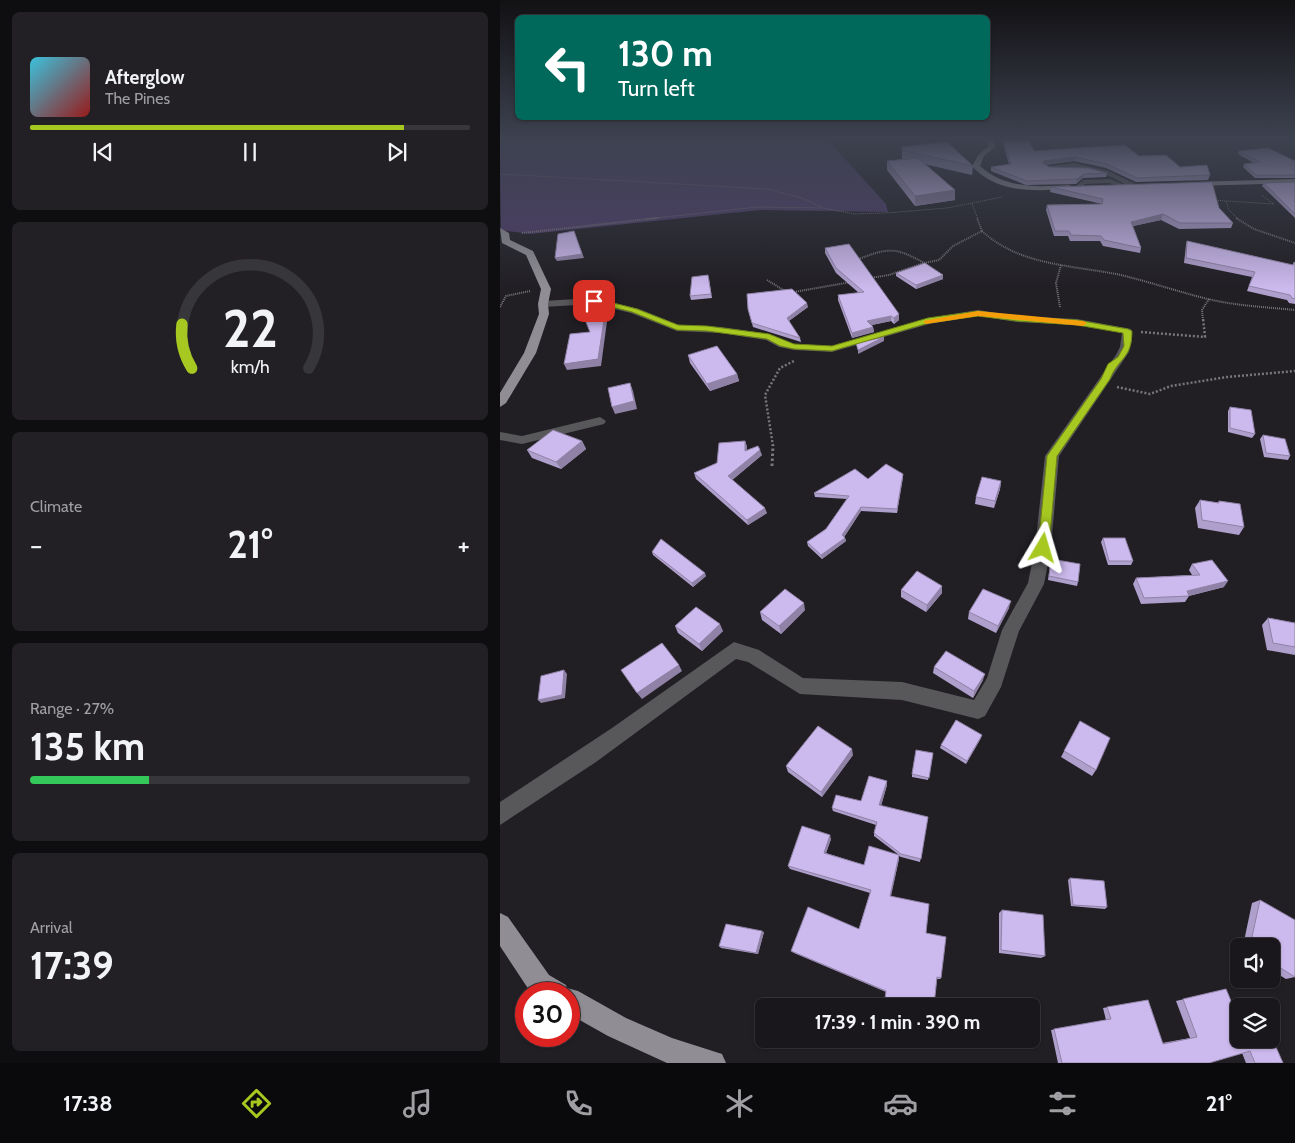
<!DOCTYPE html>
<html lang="en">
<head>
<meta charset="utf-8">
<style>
  body { margin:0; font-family:Cabin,sans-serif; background:#222024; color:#f1f3f6; height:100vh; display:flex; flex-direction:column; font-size:19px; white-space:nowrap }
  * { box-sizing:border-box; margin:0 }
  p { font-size:16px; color:#9f9fa3 }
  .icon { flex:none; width:28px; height:28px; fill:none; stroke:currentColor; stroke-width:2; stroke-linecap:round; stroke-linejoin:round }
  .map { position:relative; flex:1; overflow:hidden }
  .details { display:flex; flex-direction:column; gap:12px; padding:12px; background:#0e0d0f; width:500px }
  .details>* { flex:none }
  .top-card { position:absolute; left:15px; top:15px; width:475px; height:105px; border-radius:8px; box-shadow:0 1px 4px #0004,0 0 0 1px #37363a; background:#00695c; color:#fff; overflow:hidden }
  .controls { position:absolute; left:730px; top:938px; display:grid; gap:10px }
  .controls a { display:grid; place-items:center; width:50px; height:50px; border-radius:8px; background:#19171b; box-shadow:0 1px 4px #0004,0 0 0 1px #37363a; font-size:25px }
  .speed { position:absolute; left:15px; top:982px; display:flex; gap:10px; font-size:25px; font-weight:700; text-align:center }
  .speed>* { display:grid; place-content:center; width:65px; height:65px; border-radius:50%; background:#19171b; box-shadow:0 1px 4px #0004,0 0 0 1px #37363a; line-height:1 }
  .speed .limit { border:8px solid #d22; background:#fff; color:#111 }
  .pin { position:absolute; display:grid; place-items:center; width:42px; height:42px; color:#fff; margin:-21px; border-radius:10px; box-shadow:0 2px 8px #0006 }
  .me { position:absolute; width:55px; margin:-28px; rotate:7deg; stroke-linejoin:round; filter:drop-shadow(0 0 4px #0008) }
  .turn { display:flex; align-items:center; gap:18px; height:105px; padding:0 20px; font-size:22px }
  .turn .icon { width:65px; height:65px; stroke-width:2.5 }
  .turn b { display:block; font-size:35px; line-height:42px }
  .big { font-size:38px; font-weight:700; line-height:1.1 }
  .details .tile { flex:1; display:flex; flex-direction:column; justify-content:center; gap:8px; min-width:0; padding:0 18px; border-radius:8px; background:#222024 }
  .details .dial { align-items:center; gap:0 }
  .dial svg { height:130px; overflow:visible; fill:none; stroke:#37363a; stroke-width:7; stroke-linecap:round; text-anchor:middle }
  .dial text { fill:#f1f3f6; stroke:none }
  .song { display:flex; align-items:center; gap:15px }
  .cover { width:60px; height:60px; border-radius:8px; background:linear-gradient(135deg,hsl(190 70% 55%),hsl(0 70% 35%)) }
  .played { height:5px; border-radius:2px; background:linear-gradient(90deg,#a6c821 85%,#37363a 85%) }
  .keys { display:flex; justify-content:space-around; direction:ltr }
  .heat { display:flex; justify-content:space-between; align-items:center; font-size:28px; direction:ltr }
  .charge { height:8px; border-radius:4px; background:linear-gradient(90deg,#34c759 27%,#37363a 0) }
  .trip { position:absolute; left:255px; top:998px; width:285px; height:50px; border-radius:8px; background:#19171b; box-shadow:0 1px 4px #0004,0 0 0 1px #37363a; font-weight:700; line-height:50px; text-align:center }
  .tab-bar { display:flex; height:80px; justify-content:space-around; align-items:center; background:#0a090b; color:#9f9fa3 }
  .tab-bar .icon { width:35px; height:35px }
  .tab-bar .active { color:#a6c821 }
  .tab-bar b { font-size:22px; color:#f1f3f6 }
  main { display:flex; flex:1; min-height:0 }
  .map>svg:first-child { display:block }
</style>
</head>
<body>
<main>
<section class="details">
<div class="tile">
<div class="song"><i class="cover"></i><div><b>Afterglow</b><p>The Pines</p></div></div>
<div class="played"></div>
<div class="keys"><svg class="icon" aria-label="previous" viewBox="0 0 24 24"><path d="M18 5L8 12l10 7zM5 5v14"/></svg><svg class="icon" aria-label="pause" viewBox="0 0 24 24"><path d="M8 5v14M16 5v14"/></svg><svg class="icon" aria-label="next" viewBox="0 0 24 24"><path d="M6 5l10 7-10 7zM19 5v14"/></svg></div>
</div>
<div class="tile dial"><svg viewBox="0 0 100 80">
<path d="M14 69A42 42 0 1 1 86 69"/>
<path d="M14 69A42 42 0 0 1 8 42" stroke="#a6c821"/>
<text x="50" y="56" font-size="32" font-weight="700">22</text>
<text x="50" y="72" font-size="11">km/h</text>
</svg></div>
<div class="tile"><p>Climate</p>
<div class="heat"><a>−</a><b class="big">21°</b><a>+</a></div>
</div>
<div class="tile"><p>Range · 27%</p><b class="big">135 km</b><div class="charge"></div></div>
<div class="tile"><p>Arrival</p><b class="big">17:39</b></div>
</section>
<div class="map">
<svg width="795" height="1063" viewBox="0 0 795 1063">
  <rect width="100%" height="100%" fill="#211f24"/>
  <path fill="#4f3d69" d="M0,139H327L386,204L388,212L260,210L30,234L1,230Z"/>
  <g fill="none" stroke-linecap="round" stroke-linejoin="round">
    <path stroke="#78767b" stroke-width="1" stroke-dasharray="1 1" stroke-linecap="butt" d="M0,174L267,189L302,198L321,207
      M714,200L726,201
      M472,204L478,219
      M146,219L258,207L324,208L354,214L386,213L447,208L502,197
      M738,219L729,210L726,201L774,204L761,195"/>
    <path stroke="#78767b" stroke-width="2" stroke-dasharray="1 1" stroke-linecap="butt" d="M736,218L754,229L795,243
      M482,231C520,266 572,265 621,275C650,282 679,292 708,299C737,306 766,307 795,310
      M22,233L158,218
      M356,260C388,248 394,246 424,263L439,260L453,246L482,231L477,218
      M370,278L389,275L424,263
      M267,280L285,291
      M294,292L351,282
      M0,307L6,296L30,291
      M560,307L556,283L561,265
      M703,320L702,310L709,299"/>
    <path stroke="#78767b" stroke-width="2.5" stroke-dasharray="2 2" stroke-linecap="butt" d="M641,332L705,337L703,318
      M617,387L650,394L671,386L727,377L795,371
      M273,446L265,395L280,368L294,361"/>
    <path stroke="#78767b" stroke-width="3" stroke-dasharray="2.5 2.5" stroke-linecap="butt" d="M272,466L273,445"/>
    <path fill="#58575a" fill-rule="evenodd" d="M574,163L606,170L640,186C632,191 619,180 611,177C590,168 570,167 548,169L544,167Z
      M610,179L625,185L621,187L609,183L585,184L582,189L575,187L583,180Z
      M94,298L139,309L179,325L221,327L269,334L294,344L332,346L428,318L478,310L517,316L577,319L631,329L632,340L629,352L559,456L551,548L544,584L519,631L501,687L485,716L478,719L402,700L300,694L248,662L236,659L96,762L0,825V802L112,728L234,642L259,650L303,678L402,682L474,700L487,678L502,630L528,583L535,548L545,456L616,355L620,347L622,333L577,325L517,322L478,316L429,324L332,352L294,350L279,347L266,340L221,333L177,331L131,313L94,304L43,307L38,304L43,301Z
      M100,417L106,421L104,424L22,444L0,440V432L22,436Z"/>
    <path fill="#908e94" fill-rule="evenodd" d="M483,139H491L495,143V147L484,156L480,166C506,189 536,187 569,185L573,187L569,189C535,191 497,194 472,166L479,154L489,146Z
      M795,179V183L692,186L688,184L692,182Z
      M0,228L9,233L10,240L33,251L51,289L48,304L49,314L36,353L6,403L0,407V393L24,353L39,314L38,304L41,289L26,255L2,243Z
      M0,913L8,917L49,975L66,985L67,988L78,991L126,1018L172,1038L222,1054L226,1063H167L108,1036L69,1014V994L31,993L0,946Z"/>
  </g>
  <path fill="#af9fcc" d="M503,140L534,151L639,156L710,175L708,180L636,182L606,168L574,161L546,165L549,167L607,173L606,177L583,178L576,184L526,185L491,171V167L509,164L503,144Z
    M402,147L473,166L472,175L424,164L455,190V200L415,206L387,170V161L405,159H402Z
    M739,151L795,161V178H755L743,167L744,164L754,163L738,154Z
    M795,182V218L762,186L764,183Z
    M551,187L719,208L733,223L731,228L679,229L661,220L633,226L641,248L640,253L603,246L600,241H570L568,236H554L546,210L547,205L602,204L550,192Z
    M687,241L793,265L795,263V304L789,303L787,300L747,291L752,277L684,263L686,245Z
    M325,248L399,320L394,324L391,321L372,325L373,327L374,332L352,338L338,300V295L359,293L336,273L325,253Z
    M396,273L443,275V279L416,289L396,276Z
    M209,279L212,298L191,300L190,296Z
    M308,307L289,321L300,338L301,342L253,327L248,309Z
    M188,355L237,374L239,381L210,391L190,363Z
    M730,407L755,434L752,438L728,432V411Z
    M763,435L790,456L788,460L764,457L760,439Z
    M82,441L86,449L61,469L32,458L27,450Z
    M245,441L247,447L246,451L262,455L232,480L267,513L248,525L196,479L194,473L217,463Z
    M403,474L397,513L361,511L344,537L345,538L346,541L322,559L308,546L307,542L326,529L347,499L315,497L314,493L368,479Z
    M501,481L500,489L494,508L475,504L476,497Z
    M700,500L717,503L719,501L744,527L739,535L698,528L695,508Z
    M603,538L633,561L631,565H608L601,542Z
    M152,552L206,576L193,587L153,555Z
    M551,559L578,582L577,586L548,580Z
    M692,564L724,587L689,596L685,602L641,604L633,584L636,578L692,575L689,570Z
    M442,586V593L426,612L401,597V590Z
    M509,608L496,633L468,619L469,612Z
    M305,610L281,634L262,620L260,612Z
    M768,618L795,623V655L767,650L762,625Z
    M175,626L223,631L202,651L178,633Z
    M434,667L483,680L473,698L433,673Z
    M580,721L596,770L592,776L561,757Z
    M481,738L466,764L440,748L441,745Z
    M433,753L428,780L412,777V774Z
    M353,755L322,797L288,772L286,766Z
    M387,781V785L381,806L428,817L420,862L401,857L399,856V859L391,896L426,933L441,978L440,979H437L386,992L294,953L291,951L359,929L370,893L290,869L288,866L331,839L326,853L364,865L399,855L374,836V833L376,825L333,811L332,808L361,801Z
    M570,878L607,907L605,909L571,906L568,880Z
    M760,900L795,977L786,979L771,970V946H743L752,903Z
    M502,910L545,956L541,958L499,953V913Z
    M264,932L258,954L221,948L219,946Z
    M726,989L748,1041L760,1039H771L783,1063H746L742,1053L709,1063H558L551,1030L606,1020L603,1008L648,1000L662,1043L690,1038L676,1001Z"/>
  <path fill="#8f82a6" d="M575,157L574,161L544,165L543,163L544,161Z
    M584,174L583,178L576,184L577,179Z
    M455,190V200L415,206V196Z
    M663,214L661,220L629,227L631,222Z
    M74,231L84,258L57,261L55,258Z
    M443,275V279L416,289V285Z
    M307,303L308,307L287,322V318Z
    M106,307L108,314L101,366L67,370L64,364L98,359Z
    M399,314V320L394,324V318Z
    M391,316V321L367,326V321Z
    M373,327L374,332L352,338V333Z
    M384,337V341L358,354V350Z
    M237,374L239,381L210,391L207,384Z
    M130,383L133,391L137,409L115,414L112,407Z
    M82,441L86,449L61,469L56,462Z
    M245,441L247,447L246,457L245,451Z
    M260,450L262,455L230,482L228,476Z
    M403,474V478L397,513V509Z
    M501,481L500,489L494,508L495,501Z
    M361,507V511L343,539L342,535Z
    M265,508L267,513L248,525L247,520Z
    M345,538L346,541L322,559L321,555Z
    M205,573L206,576L193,587L192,583Z
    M728,581L724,587L688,596L687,591Z
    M442,586V593L426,612L427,605Z
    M511,601L509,608L496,633L498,626Z
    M304,603L305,610L281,634L279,626Z
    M220,624L223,631L202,651L199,644Z
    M179,665L182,671L142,699L137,693Z
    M64,670L67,674L65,698L41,703L38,700Z
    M485,674L483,680L473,698L474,691Z
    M482,735L481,738L466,764L467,761Z
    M352,749L353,755L322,797L321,792Z
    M387,781V785L380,809L379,805Z
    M330,835L331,839L325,856L324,853Z
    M399,855V859L390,899V896Z
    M262,931L264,932L258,954L256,953Z"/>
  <path fill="#ccb9ed" stroke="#8f82a6" d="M503,140H528L534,151L625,145L639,156L666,155L680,167L707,165L710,175L637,178L607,164L575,157L544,161L543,163L549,167L588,168L607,173L584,174L577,179L527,181L491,167L511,164Z
    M447,142L473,166L402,150V147Z
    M768,148L795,161V175H756L744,164L760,162L739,151Z
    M418,158L455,190L415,196L387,161Z
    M712,182L719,208L733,223H680L663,214L631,222L641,248L604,240L601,236L571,235L569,231H555L547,205L602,204L603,199L551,187Z
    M795,182V214L764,183Z
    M74,231L82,254L55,258L58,234Z
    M687,241L793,265L794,262L795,263V299L792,298L790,295L749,286L755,272L686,258Z
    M349,244L399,314L394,318L391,316L367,321L373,327L352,333L338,295L364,292L336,268L325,248Z
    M425,263L443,275L416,285L396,273Z
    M208,275L211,294L190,296L192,277Z
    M292,289L307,303L287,318L300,338L252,323L248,309L247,294Z
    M91,299L103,302L106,307L98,359L64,364L70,334L90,332L77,300Z
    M384,337L358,350L356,343Z
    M217,346L237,374L207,384L188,355Z
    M130,383L134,401L112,407L108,388Z
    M730,407L751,410L755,434L730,428Z
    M53,430L82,441L56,462L27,450Z
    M763,435L785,439L790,456L766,453Z
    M245,441V451L258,446L260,450L228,476L265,508L247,520L194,473L217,463L219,443Z
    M386,464L403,474L397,509L361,507L342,535L345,538L321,555L307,542L326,529L349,496L314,493L355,469L368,479Z
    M482,477L501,481L495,501L476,497Z
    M700,500L719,503V501L740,504L744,527L702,520Z
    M603,538H625L633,561H609Z
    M161,539L205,573L192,583L152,552Z
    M551,559L580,564L578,582L549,576Z
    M712,560L728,581L687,591L689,596L644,598L636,578L700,575L692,564Z
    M417,571L442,586L427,605L401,590Z
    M285,589L304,603L279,626L260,612Z
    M483,589L511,601L498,626L469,612Z
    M196,607L220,624L199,644L175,626Z
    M768,618L795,623V647L773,643Z
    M162,643L179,665L137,693L121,670Z
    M446,651L485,674L474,691L434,667Z
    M64,670L62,695L38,700L41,676Z
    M456,720L482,735L467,761L441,745Z
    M580,721L610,738L596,770L564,751Z
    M318,726L352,749L321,792L286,766Z
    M416,750L433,753L429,778L412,774Z
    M369,776L387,781L379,805L428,817L421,859L401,854L374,833L377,822L332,808L336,795L361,801Z
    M302,826L330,835L324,853L364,865L369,846L399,855L390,896L429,904L426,933L446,937L441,978L437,977L434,1006H384L386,991L291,951L308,907L359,929L371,890L288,866Z
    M570,878L604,881L607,907L573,905Z
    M760,900L795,920V977L771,962V946H750Z
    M502,910L543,915L545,956L501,950Z
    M226,924L262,931L256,953L219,946Z
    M726,989L739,1020V1039H747L749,1043L767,1039H771V1038H772L783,1063H755L750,1051L709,1063H562L554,1029L611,1019L607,1007L648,1000L663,1044L697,1037L683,999Z"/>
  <linearGradient id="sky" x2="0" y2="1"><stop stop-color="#121114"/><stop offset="0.48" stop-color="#3d4250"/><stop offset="1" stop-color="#3d4250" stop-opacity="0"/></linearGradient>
  <rect width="795" height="288" fill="url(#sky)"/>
  <path fill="#a6c821" stroke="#6c8215" d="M94,298L137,309L178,325L207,326L269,334L294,344L332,346L428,318L478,311L517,317L577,320L628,329L632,331C632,359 619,357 610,379L557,456L549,548L543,553L538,548L547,456L601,379L608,364L618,357L624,346L623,333L577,325L517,321L478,316L429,323L332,351L294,349L280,346L267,339L207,331L177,330L132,312L91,302V299Z"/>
  <path fill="#f59e0b" d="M478,311L583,321L587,323L583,326L478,316L426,324L423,321Z"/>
</svg>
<div class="controls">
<a><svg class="icon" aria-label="sound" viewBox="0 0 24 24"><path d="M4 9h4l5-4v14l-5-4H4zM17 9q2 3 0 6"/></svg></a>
<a><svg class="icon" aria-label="layers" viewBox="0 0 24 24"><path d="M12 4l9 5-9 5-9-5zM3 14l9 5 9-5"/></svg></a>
</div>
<div class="speed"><div class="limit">30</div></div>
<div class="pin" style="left:94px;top:301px;background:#d93025"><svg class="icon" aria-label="arrive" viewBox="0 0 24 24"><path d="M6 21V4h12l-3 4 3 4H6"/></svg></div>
<svg class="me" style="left:543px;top:548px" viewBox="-20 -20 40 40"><path d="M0-17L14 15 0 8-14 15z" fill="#a6c821" stroke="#fff" stroke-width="4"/></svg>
<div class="trip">17:39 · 1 min · 390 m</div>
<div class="top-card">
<div class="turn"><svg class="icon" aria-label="left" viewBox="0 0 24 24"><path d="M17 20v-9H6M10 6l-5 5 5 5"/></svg><div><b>130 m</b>Turn left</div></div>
</div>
</div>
</main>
<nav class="tab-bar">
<b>17:38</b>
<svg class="icon active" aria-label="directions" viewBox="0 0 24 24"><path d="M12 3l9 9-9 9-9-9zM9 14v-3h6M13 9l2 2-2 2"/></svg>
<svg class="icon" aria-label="music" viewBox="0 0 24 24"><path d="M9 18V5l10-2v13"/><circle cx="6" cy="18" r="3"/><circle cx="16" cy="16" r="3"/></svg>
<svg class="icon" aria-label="phone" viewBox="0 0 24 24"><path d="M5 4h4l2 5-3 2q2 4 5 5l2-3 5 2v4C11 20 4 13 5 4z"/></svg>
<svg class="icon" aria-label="climate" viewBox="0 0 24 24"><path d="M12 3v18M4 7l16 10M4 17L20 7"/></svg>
<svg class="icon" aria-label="car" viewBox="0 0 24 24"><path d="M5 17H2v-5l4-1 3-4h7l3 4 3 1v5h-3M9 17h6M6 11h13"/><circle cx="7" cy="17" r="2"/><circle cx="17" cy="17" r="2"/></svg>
<svg class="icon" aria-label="filters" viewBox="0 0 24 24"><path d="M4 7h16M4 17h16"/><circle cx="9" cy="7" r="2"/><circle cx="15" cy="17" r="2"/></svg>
<b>21°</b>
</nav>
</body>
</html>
